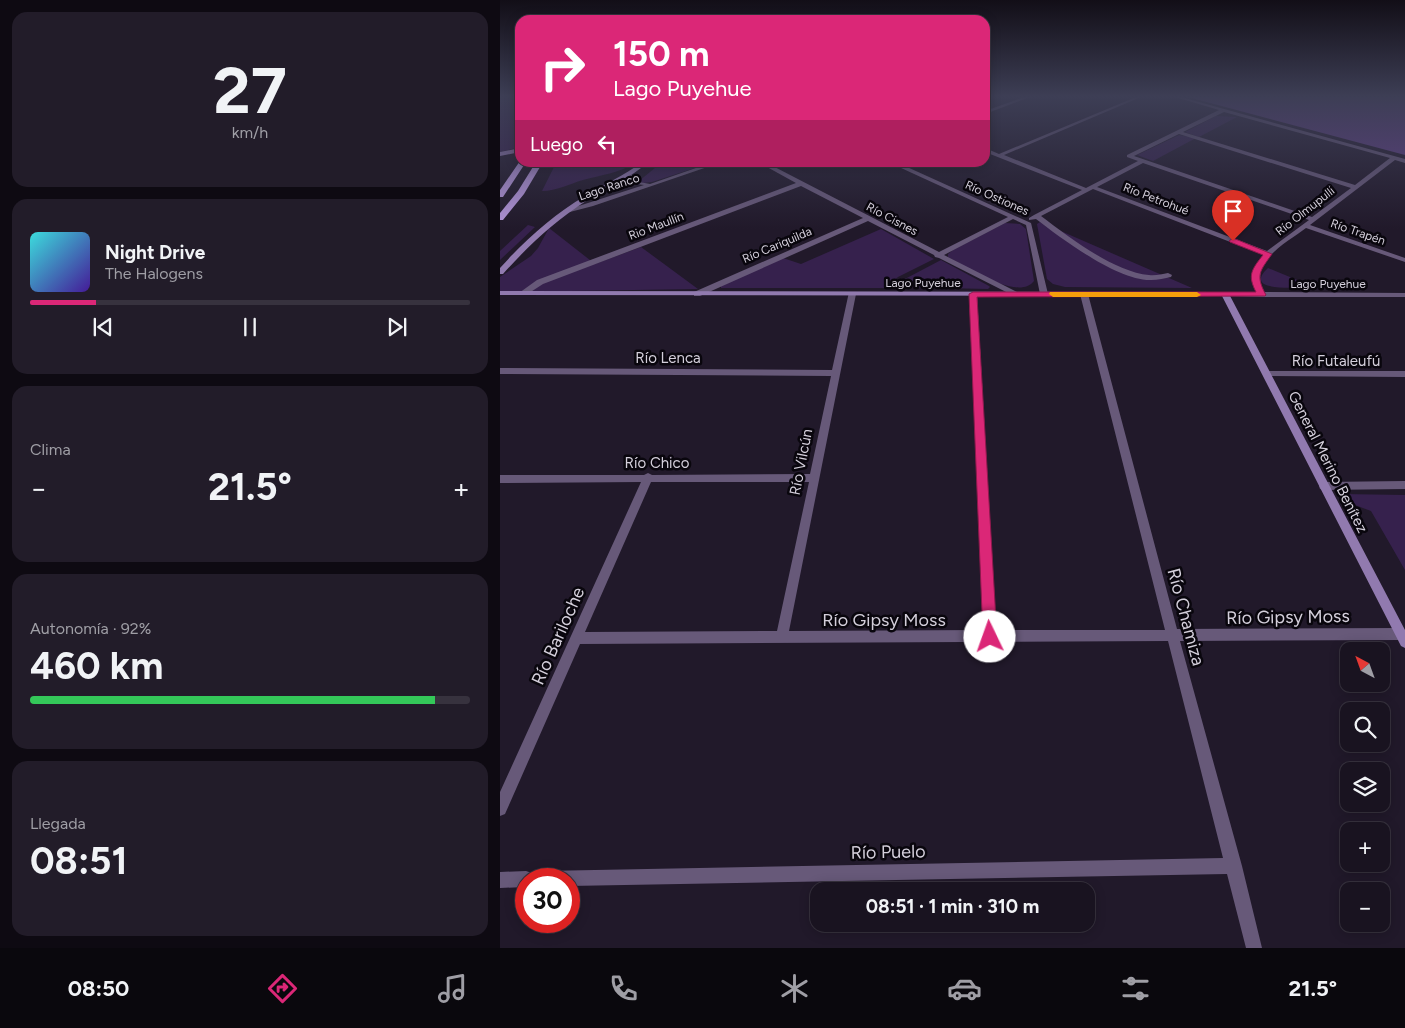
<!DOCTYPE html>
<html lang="es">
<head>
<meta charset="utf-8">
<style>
  body { margin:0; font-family:Figtree,sans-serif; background:#221c29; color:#f1f3f6; height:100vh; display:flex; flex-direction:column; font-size:19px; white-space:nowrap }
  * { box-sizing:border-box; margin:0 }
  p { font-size:16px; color:#9f9ea5 }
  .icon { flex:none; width:28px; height:28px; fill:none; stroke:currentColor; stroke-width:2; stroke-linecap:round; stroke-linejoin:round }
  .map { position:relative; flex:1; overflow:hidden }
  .details { display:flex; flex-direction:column; gap:12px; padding:12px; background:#0e0a12; width:500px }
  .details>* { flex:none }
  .top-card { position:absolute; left:15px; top:15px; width:475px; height:152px; border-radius:15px; box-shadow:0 2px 12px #0003,0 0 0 1px #37323e; background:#db2777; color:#fff; overflow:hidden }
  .needle { width:32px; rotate:319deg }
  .buttons { position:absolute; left:840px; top:642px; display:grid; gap:10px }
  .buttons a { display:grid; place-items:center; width:50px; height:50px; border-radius:10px; background:#191320; box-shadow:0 2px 12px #0003,0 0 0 1px #37323e; font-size:25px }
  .speed { position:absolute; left:15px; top:868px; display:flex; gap:10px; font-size:25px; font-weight:700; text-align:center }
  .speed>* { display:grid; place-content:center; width:65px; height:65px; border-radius:50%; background:#191320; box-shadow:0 2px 12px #0003,0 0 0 1px #37323e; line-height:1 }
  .speed .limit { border:8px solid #d22; background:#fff; color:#111 }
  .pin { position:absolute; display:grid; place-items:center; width:42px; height:42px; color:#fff; margin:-51px -21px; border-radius:50% 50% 50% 0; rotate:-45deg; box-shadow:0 0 5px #0007 }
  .pin .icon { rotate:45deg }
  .me { position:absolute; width:55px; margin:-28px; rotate:357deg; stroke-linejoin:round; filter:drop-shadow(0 0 4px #0008) }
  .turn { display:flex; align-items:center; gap:18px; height:105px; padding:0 15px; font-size:22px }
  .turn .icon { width:65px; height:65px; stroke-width:2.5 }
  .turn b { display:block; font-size:35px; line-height:42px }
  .then { display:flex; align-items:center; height:48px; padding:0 15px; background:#0003; gap:10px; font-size:19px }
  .big { font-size:38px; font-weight:700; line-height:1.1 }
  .details .card { flex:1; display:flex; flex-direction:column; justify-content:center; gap:8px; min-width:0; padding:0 18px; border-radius:15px; background:#221c29 }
  .details .dial { align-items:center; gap:0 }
  .dial b { font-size:65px; line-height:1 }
  .song { display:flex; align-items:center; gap:15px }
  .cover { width:60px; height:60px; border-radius:8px; background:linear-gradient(135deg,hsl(180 70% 55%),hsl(260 70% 35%)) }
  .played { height:5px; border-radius:2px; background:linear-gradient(90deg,#db2777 15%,#37323e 15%) }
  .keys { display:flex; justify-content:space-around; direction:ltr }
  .heat { display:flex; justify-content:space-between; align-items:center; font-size:28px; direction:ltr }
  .charge { height:8px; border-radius:4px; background:linear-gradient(90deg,#34c759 92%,#37323e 0) }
  .trip { position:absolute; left:310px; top:882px; width:285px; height:50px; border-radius:15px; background:#191320; box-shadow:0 2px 12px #0003,0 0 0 1px #37323e; font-weight:700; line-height:50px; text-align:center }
  .menu { display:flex; height:80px; justify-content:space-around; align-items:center; background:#0a080d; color:#9f9ea5 }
  .menu .icon { width:35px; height:35px }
  .menu .on { color:#db2777 }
  .menu b { font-size:22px; color:#f1f3f6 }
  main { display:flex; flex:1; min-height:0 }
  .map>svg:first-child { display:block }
</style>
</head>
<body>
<main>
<section class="details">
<div class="card dial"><b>27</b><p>km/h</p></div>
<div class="card">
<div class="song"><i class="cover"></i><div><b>Night Drive</b><p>The Halogens</p></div></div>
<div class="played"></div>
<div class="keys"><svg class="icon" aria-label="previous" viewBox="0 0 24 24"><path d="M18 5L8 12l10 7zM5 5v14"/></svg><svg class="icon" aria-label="pause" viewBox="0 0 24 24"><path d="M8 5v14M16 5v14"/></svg><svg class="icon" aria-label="next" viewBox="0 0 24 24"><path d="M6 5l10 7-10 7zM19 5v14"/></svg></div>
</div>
<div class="card"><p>Clima</p>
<div class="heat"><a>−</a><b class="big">21.5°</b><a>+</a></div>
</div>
<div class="card"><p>Autonomía · 92%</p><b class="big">460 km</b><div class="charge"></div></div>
<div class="card"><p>Llegada</p><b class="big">08:51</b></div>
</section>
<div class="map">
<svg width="905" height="948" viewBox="0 0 905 948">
  <rect width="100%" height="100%" fill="#21192a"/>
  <path fill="#36214d" d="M0,97H20V147L0,152Z
    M716,116L737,117L699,137L685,132Z
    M679,135L696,138L653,161L637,155Z
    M56,163V162L135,163C119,173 101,175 83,180C69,184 57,191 42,191Z
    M161,163H210L152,182L143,183L139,181Z
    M540,222L692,288L565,287L553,284L547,279L537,224Z
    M505,223L520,224L526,229L534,281C518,302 466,266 448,257V254L453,250Z
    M28,225L35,227L0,260V251Z
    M49,228L95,264L141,247L198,289L0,292V277L31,256L38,248Z
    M381,229L434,259L398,277L391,283L390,288H221V286L283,258L301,264Z
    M441,260L489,286L490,287L488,289L398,287V285L403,280Z
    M768,268L814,287C803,287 740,294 768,268Z
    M841,494L905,495V570L871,511L844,501Z"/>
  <path fill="#634089" d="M688,97H905V155Z"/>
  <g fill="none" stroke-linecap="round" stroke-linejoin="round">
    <path fill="#675979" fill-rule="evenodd" d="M524,97H530L485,114V111Z
      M636,97H641L504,155L586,188L638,161L627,157V155L719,110L675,97H681L905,159V163L895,160L810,225L905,258V262L806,228C786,243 748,262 764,292L905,293V297H762L722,296V292H757C749,277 754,267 764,255L593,189L541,216C569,237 614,272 649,275C655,276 662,274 668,273L672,275L671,277C665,278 658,280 651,280C618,281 562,239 536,219L529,220V218L534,215L582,190L485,152V148L499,154ZM724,112L890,158L855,185L683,132ZM679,134L851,188L812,217L634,156ZM643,163L809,220L767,251L597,187Z
      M213,162H222L93,206L66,213L63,211L144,185L129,183L127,173H131L134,181L150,184Z
      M258,162H265L439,252L508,217L388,162H396L531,223L548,294L544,296L540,294L526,225L513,219L444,255L517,292L518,294L514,296L439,258L435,257L434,255L368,221L200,296H194V292L363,218L301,186L43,284L26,295H20L19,293L37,280L296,183Z
      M349,292H352L356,294L289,631L484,630L469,294L473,292L477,294L496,630H665L580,294L584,292L588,294L677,629L900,628L904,630L905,636L900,640L680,641L742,866L762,948H746L727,874L69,886V879H35L37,873L43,871L723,858L668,641L80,644L5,814L0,816V792L141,482L0,483V475H144L148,473L152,475L310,474L331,376L0,374V368L332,370ZM151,482H309L277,631L85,632Z
      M767,371H905V377L764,376L763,374Z
      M905,481V489L824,490L820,489L819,486L820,483L824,482Z
      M26,871L32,873L34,879H26V887L0,888V872Z"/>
    <path fill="#917aaf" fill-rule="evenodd" d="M20,148V152L0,156V152Z
      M142,162H148C130,179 107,187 86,201C55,221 28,246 3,274H0V268C25,240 53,215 85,196C104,184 124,176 142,162Z
      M0,291L728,292L905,630V648L901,646L722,296L0,295Z"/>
    <path fill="#b294d8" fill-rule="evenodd" d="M20,161L26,162L3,197H0V190Z
      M36,162H43L24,194L3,220H0V213L18,191Z"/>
  </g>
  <linearGradient id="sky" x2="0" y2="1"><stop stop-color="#120e17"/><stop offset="0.42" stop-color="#3d3e55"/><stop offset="1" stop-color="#3d3e55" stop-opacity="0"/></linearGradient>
  <rect width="905" height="229" fill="url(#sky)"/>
  <path fill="#db2777" stroke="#8e194d" d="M733,238L772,254C760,271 755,275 766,295L765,296L477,297L497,637L495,641L490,643L485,641L483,637L469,294L473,292H756C747,275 752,269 763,255L730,242L729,241Z"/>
  <path fill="#f59e0b" d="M550,292H697L701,295L697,297H553L549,294Z"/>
  <g text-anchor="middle" stroke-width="5" stroke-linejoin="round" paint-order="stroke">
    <g font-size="12" fill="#d4cfdb" stroke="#09060d">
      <text transform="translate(109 187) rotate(-18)" y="4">Lago Ranco</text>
      <text transform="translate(497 198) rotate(24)" y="4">Río Ostiones</text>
      <text transform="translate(656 199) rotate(21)" y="4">Río Petrohué</text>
      <text transform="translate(805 211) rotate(-38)" y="4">Río Olmupulli</text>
      <text transform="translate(392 219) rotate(28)" y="4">Río Cisnes</text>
      <text transform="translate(156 226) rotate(-21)" y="4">Rio Maullín</text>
      <text transform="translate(858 232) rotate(19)" y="4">Río Trapén</text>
      <text transform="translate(277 245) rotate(-23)" y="4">Río Cariquilda</text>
      <text x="423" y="287">Lago Puyehue</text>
      <text x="828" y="288">Lago Puyehue</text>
    </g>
    <g font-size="15" fill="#d4cfdb" stroke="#09060d">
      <text x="168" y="363">Río Lenca</text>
      <text x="836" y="366">Río Futaleufú</text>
      <text transform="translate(301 462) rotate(-79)" y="5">Río Vilcún</text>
      <text transform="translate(828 462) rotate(63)" y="5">General Merino Benítez</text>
      <text x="157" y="468">Río Chico</text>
    </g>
    <g font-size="18" fill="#d4cfdb" stroke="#09060d">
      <text transform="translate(686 617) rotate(75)" y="6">Río Chamiza</text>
      <text transform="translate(788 617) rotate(-1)" y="6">Río Gipsy Moss</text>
      <text x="384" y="626">Río Gipsy Moss</text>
      <text transform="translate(58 636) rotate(-66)" y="6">Río Bariloche</text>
      <text transform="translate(388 852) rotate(-1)" y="6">Río Puelo</text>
    </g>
  </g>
</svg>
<div class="buttons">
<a><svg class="needle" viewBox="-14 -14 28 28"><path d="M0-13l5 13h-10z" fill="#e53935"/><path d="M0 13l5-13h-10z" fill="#9f9ea5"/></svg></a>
<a><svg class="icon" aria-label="search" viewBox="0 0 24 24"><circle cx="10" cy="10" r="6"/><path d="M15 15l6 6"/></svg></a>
<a><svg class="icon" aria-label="layers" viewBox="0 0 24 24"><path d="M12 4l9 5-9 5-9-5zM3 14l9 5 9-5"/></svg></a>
<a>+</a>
<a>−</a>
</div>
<div class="speed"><div class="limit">30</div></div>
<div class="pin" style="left:733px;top:241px;background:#d93025"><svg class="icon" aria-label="arrive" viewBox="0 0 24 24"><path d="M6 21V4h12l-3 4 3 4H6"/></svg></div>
<svg class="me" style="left:490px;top:637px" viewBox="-20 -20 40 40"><circle r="19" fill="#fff"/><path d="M0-13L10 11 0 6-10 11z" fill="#db2777"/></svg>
<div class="trip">08:51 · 1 min · 310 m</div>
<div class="top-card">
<div class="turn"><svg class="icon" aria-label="right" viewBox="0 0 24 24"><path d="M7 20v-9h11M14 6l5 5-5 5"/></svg><div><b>150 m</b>Lago Puyehue</div></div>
<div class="then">Luego<svg class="icon" aria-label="left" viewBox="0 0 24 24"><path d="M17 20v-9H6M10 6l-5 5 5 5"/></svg></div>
</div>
</div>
</main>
<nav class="menu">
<b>08:50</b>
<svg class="icon on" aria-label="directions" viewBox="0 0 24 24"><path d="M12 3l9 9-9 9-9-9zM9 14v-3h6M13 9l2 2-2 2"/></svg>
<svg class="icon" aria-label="music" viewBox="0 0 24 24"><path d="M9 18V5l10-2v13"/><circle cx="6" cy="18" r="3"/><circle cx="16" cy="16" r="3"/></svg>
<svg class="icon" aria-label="phone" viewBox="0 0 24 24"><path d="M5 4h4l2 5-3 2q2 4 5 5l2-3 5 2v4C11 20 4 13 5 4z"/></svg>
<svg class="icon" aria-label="climate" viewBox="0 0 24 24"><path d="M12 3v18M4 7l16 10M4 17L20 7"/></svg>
<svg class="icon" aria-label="car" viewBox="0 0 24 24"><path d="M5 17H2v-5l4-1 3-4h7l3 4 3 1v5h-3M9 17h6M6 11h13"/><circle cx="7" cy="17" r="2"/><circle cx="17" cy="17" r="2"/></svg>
<svg class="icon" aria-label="filters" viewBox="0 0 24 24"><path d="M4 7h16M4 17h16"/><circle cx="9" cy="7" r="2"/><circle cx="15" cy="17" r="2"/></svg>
<b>21.5°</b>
</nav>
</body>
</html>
